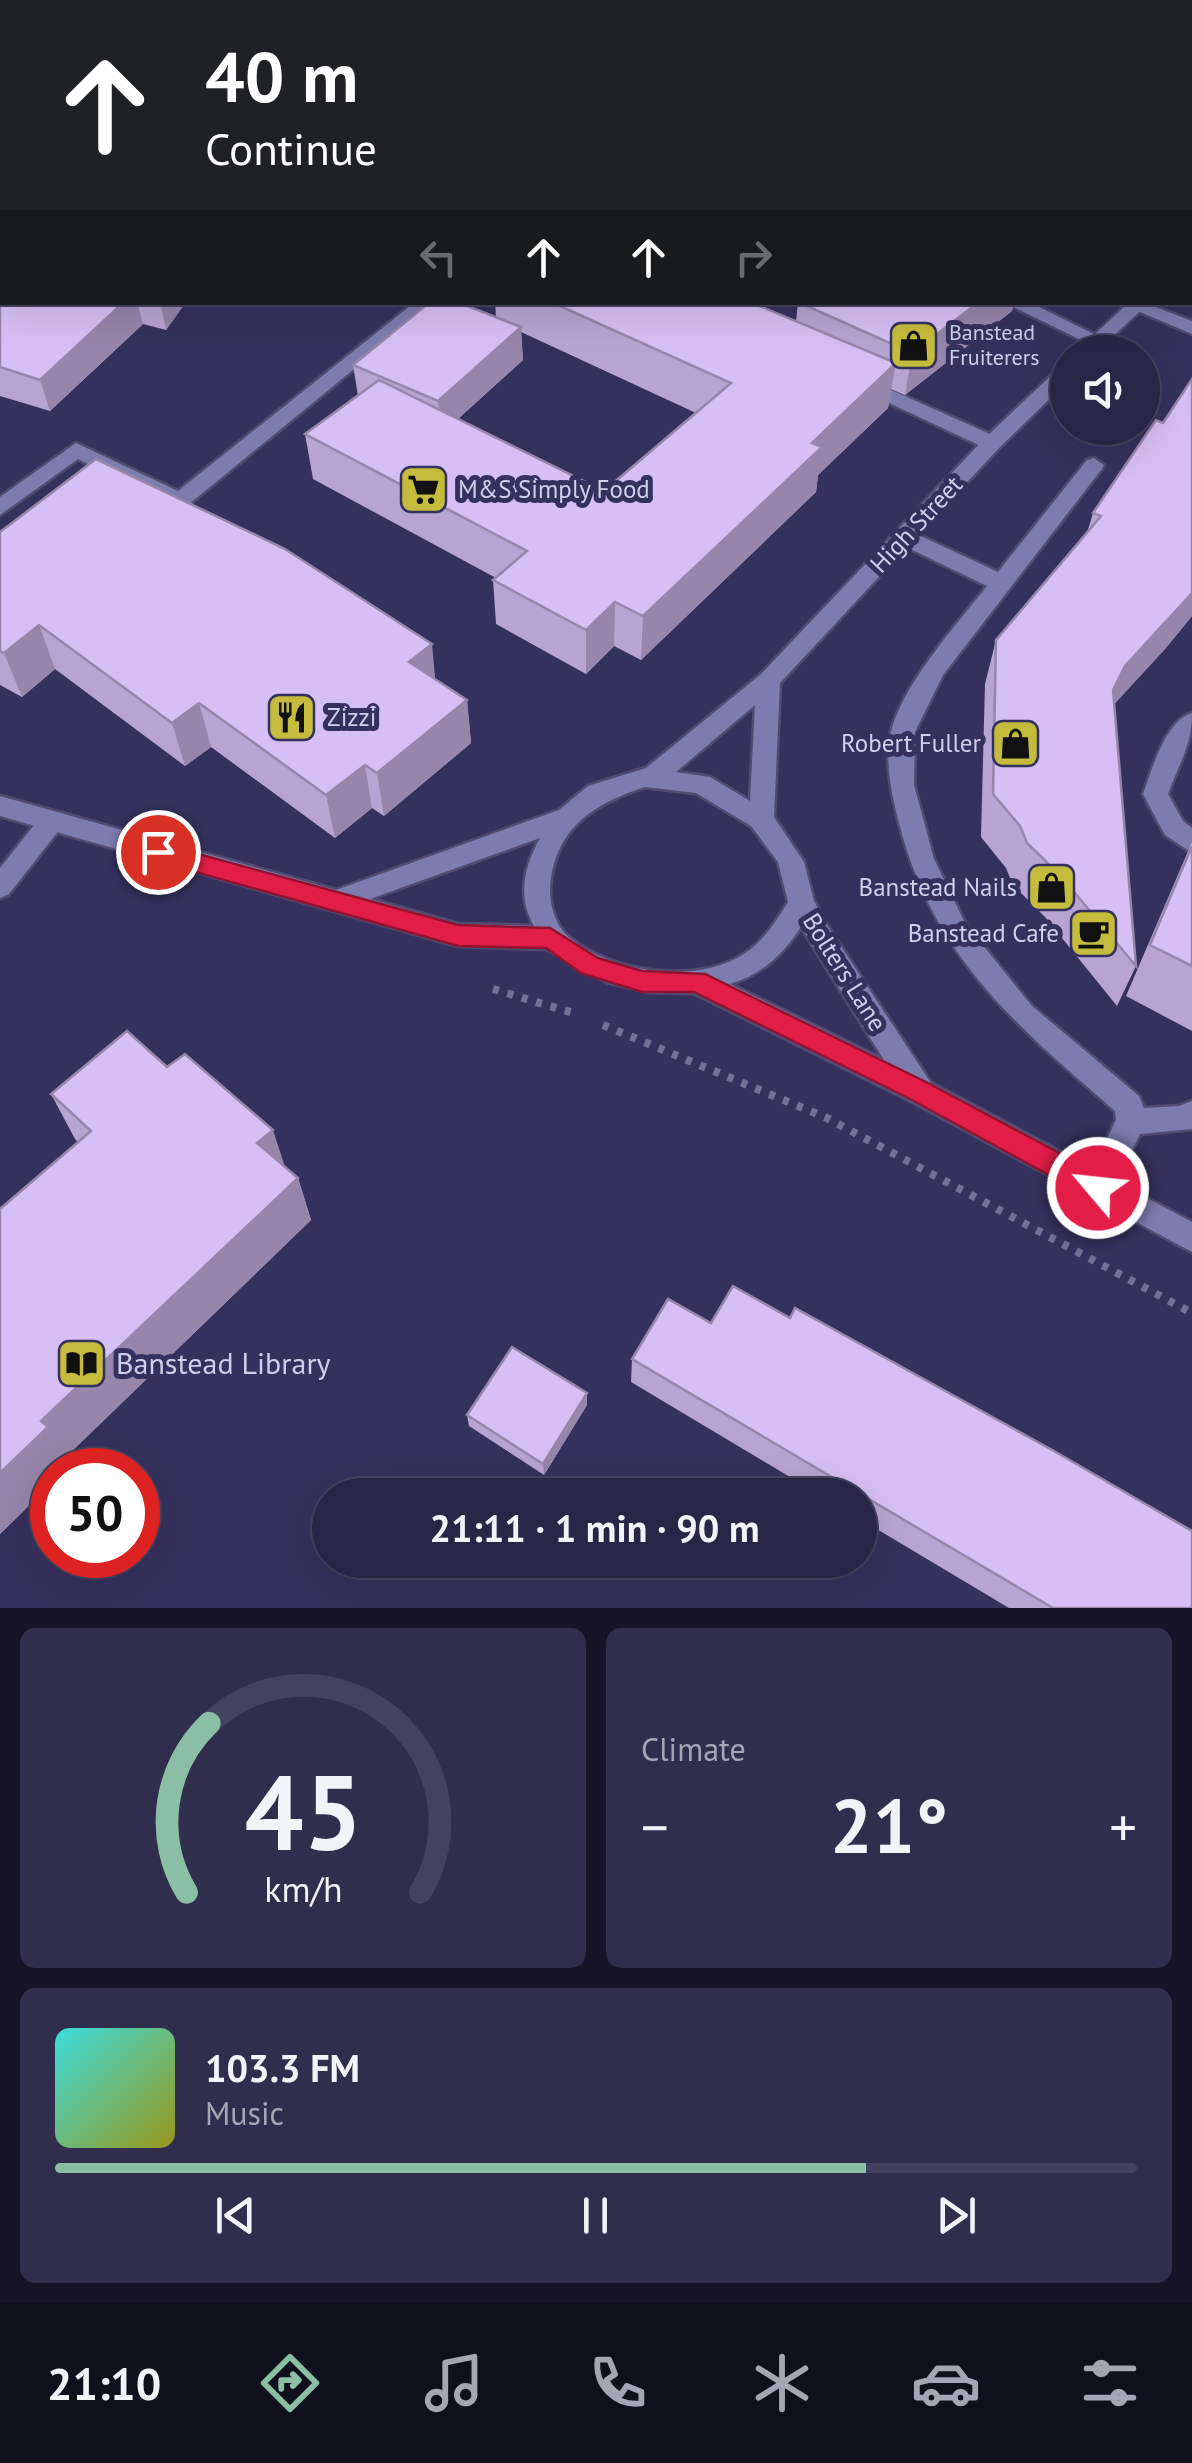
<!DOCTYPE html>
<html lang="en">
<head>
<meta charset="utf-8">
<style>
  body { margin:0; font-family:"PT Sans",sans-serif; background:#302d4d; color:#f1f3f6; height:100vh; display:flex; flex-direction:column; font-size:38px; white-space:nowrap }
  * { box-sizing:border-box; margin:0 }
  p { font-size:32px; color:#a5a5b3 }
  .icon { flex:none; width:55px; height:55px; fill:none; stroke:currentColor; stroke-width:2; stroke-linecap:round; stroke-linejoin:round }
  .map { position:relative; height:1608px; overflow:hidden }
  .side { display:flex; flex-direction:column; gap:20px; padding:20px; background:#161426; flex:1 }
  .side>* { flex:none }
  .banner { position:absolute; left:0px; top:0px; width:1192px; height:305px; box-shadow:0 10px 40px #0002,0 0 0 2px #44425f; background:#202124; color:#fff; overflow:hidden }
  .controls { position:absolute; left:1050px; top:335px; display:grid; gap:20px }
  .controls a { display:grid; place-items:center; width:110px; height:110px; border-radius:50%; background:#282546; box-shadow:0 10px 40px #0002,0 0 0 2px #44425f; font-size:50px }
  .speed { position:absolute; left:30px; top:1448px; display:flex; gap:20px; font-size:50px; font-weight:700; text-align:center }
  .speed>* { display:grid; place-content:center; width:130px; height:130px; border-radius:50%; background:#282546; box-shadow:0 10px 40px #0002,0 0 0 2px #44425f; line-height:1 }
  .speed .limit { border:15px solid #d22; background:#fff; color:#111 }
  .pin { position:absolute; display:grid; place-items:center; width:85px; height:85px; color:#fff; margin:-42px; border:5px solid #fff; border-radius:50%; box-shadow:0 2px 10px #0007 }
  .me { position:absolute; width:110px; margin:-55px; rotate:298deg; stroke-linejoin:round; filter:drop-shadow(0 0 8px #0008) }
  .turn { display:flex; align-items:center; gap:35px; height:210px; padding:0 40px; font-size:45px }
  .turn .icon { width:130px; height:130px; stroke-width:2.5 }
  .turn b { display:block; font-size:70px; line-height:85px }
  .lanes { display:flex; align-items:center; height:95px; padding:0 40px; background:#0003; justify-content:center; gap:50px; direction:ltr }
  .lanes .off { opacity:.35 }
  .big { font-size:75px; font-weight:700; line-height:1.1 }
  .side .widget { flex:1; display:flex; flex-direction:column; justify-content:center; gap:15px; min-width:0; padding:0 35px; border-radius:15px; background:#302d4d }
  .side .dial { align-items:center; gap:0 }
  .dial svg { height:260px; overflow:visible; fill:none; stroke:#44425f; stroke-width:7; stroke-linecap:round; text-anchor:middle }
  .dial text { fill:#f1f3f6; stroke:none }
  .song { display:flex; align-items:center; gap:30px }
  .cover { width:120px; height:120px; border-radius:15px; background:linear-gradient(135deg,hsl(180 70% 55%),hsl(60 70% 35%)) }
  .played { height:10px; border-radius:5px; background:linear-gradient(90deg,#8abfa5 75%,#44425f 75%) }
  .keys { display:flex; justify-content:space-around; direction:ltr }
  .heat { display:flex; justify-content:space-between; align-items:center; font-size:55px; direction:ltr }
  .side .tiles { flex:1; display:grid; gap:20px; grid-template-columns:1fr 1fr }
  .widget:last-child { grid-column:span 2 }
  .trip { position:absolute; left:312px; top:1478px; width:565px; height:100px; border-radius:50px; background:#282546; box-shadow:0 10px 40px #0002,0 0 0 2px #44425f; font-weight:700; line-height:100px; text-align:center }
  .dock { display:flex; height:160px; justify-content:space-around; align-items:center; background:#100f1c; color:#a5a5b3 }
  .dock .icon { width:70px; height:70px }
  .dock .on { color:#8abfa5 }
  .dock b { font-size:45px; color:#f1f3f6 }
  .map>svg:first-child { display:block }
</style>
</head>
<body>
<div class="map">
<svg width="1192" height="1608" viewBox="0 0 1192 1608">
  <rect width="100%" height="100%" fill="#35315e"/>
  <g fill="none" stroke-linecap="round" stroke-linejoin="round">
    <defs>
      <path id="service" d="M415,302H436L188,505H172L78,459L0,515V497L76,443L178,491Z
        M1003,302H1029L1108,341L1098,347L1091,345Z
        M1142,302L1192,321V334L1128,307Z
        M862,377L999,438L1002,443L992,450L985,448L855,387V379Z
        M1094,458L1104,465L1101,470L943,675L915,732L914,785L934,859L965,923L1032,1006L1139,1096L1144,1108L1179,1106L1192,1101V1129L1140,1134L1109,1198L1098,1202L1087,1198L1083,1188L1116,1120L1115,1111C1016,1025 933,957 899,823C892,795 884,761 891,732C902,685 957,624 987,586L896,542L893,537L896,532H912L998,572L1087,460Z
        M1192,713C1192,746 1179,763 1168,794L1183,821L1192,828V853L1165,835L1143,794C1152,770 1165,721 1192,713Z"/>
      <path id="minor" d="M0,52L2,53V64L0,63Z
        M51,812L60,815L64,822L60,829L9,894L0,898V868L42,815Z"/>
      <path id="secondary" d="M1129,302H1150L1096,352H1076Z
        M1068,364V381L999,448L780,683L774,817L804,862L814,901L825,922L931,1083L1192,1222V1252L911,1101L694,993L649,992L607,982L547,949L458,946L0,816V796L336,890L559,810L588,786L646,768L760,675L985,438L1061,366ZM755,705L750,801L710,777L676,772ZM645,787L696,793L751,826L778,862L788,902C776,921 764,941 744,954C696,985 613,973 570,938C556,927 550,906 550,890C553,830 592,804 645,787ZM540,838C524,867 517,896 534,926L458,924L370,899ZM801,927L884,1060L730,984C762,974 783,955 801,927Z"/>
    </defs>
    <use href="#service" stroke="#4f4b71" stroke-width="5"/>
    <use href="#minor" stroke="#4f4b71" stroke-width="5"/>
    <use href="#secondary" stroke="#4f4b71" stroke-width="5"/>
    <path stroke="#737197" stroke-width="8" stroke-dasharray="6 9" stroke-linecap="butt" d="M493,989L577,1014
      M603,1025L827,1118L1192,1313"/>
    <use href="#service" fill="#7d7caf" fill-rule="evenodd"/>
    <use href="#minor" fill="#7d7caf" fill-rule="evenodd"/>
    <use href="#secondary" fill="#7d7caf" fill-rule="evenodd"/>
  </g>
  <path fill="#b8a4d2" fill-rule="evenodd" d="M61,0H196L198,2H64Z
    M904,0H1192L1190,2H911Z
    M0,266L2,302H186L166,330L143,324L50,411L0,396Z
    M495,302H750L796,322L798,302H1014L1012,311L905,395L891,389L888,408L818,475L816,492L641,660L614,646L586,674L496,624L493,580L496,578L313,479L305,434L358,396L353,365L496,317ZM521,332L696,413L604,491L458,419L523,360Z
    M1192,379V616L1165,649L1114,704L1136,966L1117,1006L1045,917L1013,885L1006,868L981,837L985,684L996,640L1087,533L1093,513L1163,423Z
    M0,532L435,679L467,700L471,743L384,816L372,808L335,838L211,747L185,766L55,669L22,697L0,685Z
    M1192,842V1031L1126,996Z
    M167,1067L298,1178L311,1220L69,1454L75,1461L52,1470V1483L0,1534L78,1142L75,1139L51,1094Z
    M790,1318L1192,1608H1009L860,1519V1495H820L631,1382L632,1359L711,1323Z
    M587,1405L544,1475L469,1426L467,1415Z"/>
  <path fill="#9686ab" d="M1192,122V150L1190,152V124Z
    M124,302H137L143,324L50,411L40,380Z
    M160,302H186L166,330Z
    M979,302H1014L1012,311L905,395L912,353Z
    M521,327L523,360L441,434L438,401Z
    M896,363L888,408L818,475L816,492L641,660L643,616L812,443Z
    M1192,593V616L1165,649L1109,710L1113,690L1125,666Z
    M615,602L614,646L586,674V630Z
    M39,625L55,669L22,697L4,653Z
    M432,644L436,688L409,662Z
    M467,700L471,743L384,816L377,773Z
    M199,703L211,747L185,766L172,723Z
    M365,765L372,808L335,838L326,795Z
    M273,1130L287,1173L257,1143Z
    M298,1178L311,1220L69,1454L75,1461L66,1470H52V1483L0,1534V1473L41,1421Z
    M587,1393V1405L544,1475L543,1464Z"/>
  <path fill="#d6bff4" stroke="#9686ab" stroke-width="2.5" d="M87,0H196L198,2H90Z
    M368,0H505L511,2H366Z
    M1023,0H1192V122L1190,124V2H1030Z
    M0,266L2,267V302H124L40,380L0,367Z
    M430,302H457L521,327L438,401L353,365Z
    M551,302H750L896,363L812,443L822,447L643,616L615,602L586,630L493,580L527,551L305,434L379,380L604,491L731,383Z
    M798,302H979L912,353Z
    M1192,379V593L1125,666L1113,690L1136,966L1060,875L1027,843L1020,826L993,794L996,640L1101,516L1093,513L1156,420L1163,423Z
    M96,459L285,549L432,644L409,662L467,700L377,773L365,765L326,795L199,703L172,723L39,625L4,653L0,651V532Z
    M1192,846V966L1150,945Z
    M127,1031L167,1067L185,1054L273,1130L257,1143L298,1178L41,1421L48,1427L0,1473V1209L91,1131L51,1094Z
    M733,1286L790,1318L795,1308L1054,1451L1192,1531V1608H1053L632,1359L668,1299L711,1323Z
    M512,1347L587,1393L543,1464L467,1415Z"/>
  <path fill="#e11d48" stroke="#92132f" stroke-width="2.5" d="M158,843L458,925L550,928L598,958L642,971L705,974L930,1084L1108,1179L1112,1188L1108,1197L1098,1200L1089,1197L912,1100L694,992H642L581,973L546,948L458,946L150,859L146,852L150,846Z"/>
  <defs>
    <symbol id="shop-square" viewBox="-11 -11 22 22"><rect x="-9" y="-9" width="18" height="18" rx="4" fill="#c5bc3d" stroke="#35315e"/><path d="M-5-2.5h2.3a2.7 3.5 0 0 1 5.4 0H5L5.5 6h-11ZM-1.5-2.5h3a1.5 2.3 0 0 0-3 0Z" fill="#111"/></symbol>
    <symbol id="supermarket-square" viewBox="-11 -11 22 22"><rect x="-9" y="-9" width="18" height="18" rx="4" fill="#c5bc3d" stroke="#35315e"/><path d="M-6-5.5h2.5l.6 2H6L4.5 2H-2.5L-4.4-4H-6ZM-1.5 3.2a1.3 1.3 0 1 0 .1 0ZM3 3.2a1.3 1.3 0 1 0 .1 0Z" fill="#111"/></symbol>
    <symbol id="restaurant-square" viewBox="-11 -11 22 22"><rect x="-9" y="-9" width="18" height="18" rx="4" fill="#c5bc3d" stroke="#35315e"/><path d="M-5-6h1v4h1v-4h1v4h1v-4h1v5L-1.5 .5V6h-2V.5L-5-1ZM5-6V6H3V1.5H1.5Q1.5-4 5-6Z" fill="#111"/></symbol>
    <symbol id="cafe-square" viewBox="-11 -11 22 22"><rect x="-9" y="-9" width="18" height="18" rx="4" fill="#c5bc3d" stroke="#35315e"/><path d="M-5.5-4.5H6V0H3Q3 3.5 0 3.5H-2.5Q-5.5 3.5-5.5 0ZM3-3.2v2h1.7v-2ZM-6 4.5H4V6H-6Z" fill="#111"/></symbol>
    <symbol id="library-square" viewBox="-11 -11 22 22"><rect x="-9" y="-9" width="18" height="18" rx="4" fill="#c5bc3d" stroke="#35315e"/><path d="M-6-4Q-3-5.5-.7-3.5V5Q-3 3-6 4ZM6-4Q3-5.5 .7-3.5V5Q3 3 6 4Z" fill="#111"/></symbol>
  </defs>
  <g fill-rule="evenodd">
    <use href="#shop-square" x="886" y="318" width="55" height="55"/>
    <use href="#supermarket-square" x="396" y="462" width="55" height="55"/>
    <use href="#restaurant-square" x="264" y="690" width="55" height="55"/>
    <use href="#shop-square" x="988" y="716" width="55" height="55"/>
    <use href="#shop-square" x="1024" y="860" width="55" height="55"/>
    <use href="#cafe-square" x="1066" y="906" width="55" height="55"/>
    <use href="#library-square" x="54" y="1336" width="55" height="55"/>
  </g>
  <g text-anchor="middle" stroke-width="10" stroke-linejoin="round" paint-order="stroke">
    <g font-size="22" fill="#cecfeb" stroke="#35315e" text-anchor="start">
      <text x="949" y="340">Banstead<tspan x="949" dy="25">Fruiterers</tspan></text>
    </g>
    <g font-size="25" fill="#cecfeb" stroke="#35315e" text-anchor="end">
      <text x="458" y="498" text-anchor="start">M&amp;S Simply Food</text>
      <text x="327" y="726" text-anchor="start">Zizzi</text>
      <text x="981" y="752">Robert Fuller</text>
      <text x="1017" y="896">Banstead Nails</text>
      <text x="1059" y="942">Banstead Cafe</text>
    </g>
    <g font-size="25" fill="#cecfeb" stroke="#35315e">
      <text transform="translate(916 524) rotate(-47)" y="9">High Street</text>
      <text transform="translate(845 972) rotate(58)" y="9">Bolters Lane</text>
    </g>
    <g font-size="30" fill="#cecfeb" stroke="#35315e" text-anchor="start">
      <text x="116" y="1374">Banstead Library</text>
    </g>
  </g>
</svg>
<div class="controls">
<a><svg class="icon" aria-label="sound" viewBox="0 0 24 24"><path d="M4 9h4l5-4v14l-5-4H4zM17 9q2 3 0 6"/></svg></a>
</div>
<div class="speed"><div class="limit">50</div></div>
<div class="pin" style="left:158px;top:852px;background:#d93025"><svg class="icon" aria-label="arrive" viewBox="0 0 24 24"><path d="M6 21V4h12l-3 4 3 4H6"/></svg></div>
<svg class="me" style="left:1098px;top:1188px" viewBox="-20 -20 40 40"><circle r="17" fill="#e11d48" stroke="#fff" stroke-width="3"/><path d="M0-11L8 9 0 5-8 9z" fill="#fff"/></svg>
<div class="trip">21:11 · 1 min · 90 m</div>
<div class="banner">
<div class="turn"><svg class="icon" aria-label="ahead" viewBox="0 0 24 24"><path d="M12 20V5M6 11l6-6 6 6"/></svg><div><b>40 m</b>Continue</div></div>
<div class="lanes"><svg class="icon off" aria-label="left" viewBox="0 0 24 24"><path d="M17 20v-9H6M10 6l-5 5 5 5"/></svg><svg class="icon" aria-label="ahead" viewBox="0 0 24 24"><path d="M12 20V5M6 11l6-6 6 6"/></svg><svg class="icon" aria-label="ahead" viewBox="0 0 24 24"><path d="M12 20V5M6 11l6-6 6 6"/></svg><svg class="icon off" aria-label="right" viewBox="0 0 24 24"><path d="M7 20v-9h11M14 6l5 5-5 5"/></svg></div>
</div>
</div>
<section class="side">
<div class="tiles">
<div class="widget dial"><svg viewBox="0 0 100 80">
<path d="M14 69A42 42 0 1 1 86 69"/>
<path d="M14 69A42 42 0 0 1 21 17" stroke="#8abfa5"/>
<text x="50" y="56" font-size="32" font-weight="700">45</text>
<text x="50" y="72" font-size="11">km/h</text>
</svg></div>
<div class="widget"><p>Climate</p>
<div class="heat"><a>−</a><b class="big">21°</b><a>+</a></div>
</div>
<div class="widget">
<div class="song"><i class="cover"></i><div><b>103.3 FM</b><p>Music</p></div></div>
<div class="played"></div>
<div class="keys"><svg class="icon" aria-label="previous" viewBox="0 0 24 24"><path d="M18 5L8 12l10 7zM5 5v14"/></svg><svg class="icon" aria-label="pause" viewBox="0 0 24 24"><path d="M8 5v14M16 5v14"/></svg><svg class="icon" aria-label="next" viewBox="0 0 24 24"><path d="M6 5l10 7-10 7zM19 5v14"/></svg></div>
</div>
</div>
</section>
<nav class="dock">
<b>21:10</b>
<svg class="icon on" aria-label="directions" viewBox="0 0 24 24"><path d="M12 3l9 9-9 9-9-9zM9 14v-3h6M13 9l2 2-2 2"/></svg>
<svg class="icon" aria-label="music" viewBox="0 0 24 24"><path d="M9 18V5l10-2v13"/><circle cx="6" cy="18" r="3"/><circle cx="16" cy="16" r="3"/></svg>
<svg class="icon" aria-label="phone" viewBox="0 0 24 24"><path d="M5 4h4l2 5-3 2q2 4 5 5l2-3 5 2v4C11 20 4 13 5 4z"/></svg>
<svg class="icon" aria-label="climate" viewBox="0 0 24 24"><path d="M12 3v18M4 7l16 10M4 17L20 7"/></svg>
<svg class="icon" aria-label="car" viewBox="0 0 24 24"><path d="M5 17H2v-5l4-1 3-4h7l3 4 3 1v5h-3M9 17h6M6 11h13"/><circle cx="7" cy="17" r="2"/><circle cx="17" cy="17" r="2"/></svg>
<svg class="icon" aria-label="filters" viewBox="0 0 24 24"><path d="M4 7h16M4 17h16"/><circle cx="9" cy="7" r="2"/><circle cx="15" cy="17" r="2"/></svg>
</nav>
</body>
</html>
